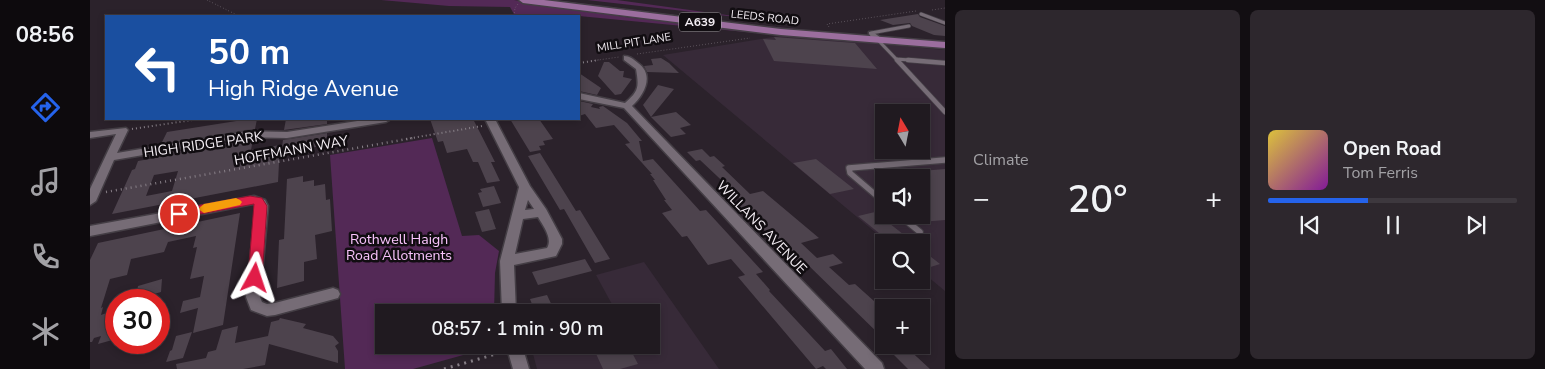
<!DOCTYPE html>
<html lang="en">
<head>
<meta charset="utf-8">
<style>
  body { margin:0; font-family:"Nunito Sans",sans-serif; background:#2d272d; color:#f1f3f6; height:100vh; display:flex; flex-direction:column; font-size:19px; white-space:nowrap }
  * { box-sizing:border-box; margin:0 }
  p { font-size:16px; color:#a2a1a5 }
  .icon { flex:none; width:28px; height:28px; fill:none; stroke:currentColor; stroke-width:2; stroke-linecap:round; stroke-linejoin:round }
  .map { position:relative; flex:1; overflow:hidden }
  .details { display:flex; flex-direction:column; gap:10px; padding:10px; background:#120e12; width:600px }
  .details>* { flex:none }
  .guide { position:absolute; left:15px; top:15px; width:475px; height:105px; border-radius:0px; box-shadow:0 2px 8px #0003,0 0 0 1px #3d383e; background:#1a4fa0; color:#fff; overflow:hidden }
  .needle { width:32px; rotate:350deg }
  .buttons { position:absolute; left:785px; top:104px; display:grid; gap:10px }
  .buttons a { display:grid; place-items:center; width:55px; height:55px; border-radius:0px; background:#201a20; box-shadow:0 2px 8px #0003,0 0 0 1px #3d383e; font-size:25px }
  .speed { position:absolute; left:15px; top:289px; display:flex; gap:10px; font-size:25px; font-weight:700; text-align:center }
  .speed>* { display:grid; place-content:center; width:65px; height:65px; border-radius:50%; background:#201a20; box-shadow:0 2px 8px #0003,0 0 0 1px #3d383e; line-height:1 }
  .speed .limit { border:8px solid #d22; background:#fff; color:#111 }
  .pin { position:absolute; display:grid; place-items:center; width:42px; height:42px; color:#fff; margin:-21px; border:2px solid #fff; border-radius:50%; box-shadow:0 1px 5px #0007 }
  .me { position:absolute; width:55px; margin:-28px; rotate:5deg; stroke-linejoin:round; filter:drop-shadow(0 0 4px #0008) }
  .turn { display:flex; align-items:center; gap:18px; height:105px; padding:0 20px; font-size:22px }
  .turn .icon { width:65px; height:65px; stroke-width:2.5 }
  .turn b { display:block; font-size:35px; line-height:42px }
  .big { font-size:38px; font-weight:600; line-height:1.1 }
  .details .tile { flex:1; display:flex; flex-direction:column; justify-content:center; gap:8px; min-width:0; padding:0 18px; border-radius:8px; background:#2d272d }
  .song { display:flex; align-items:center; gap:15px }
  .cover { width:60px; height:60px; border-radius:8px; background:linear-gradient(135deg,hsl(50 70% 55%),hsl(290 70% 35%)) }
  .played { height:5px; border-radius:2px; background:linear-gradient(90deg,#2563eb 40%,#3d383e 40%) }
  .keys { display:flex; justify-content:space-around; direction:ltr }
  .heat { display:flex; justify-content:space-between; align-items:center; font-size:28px; direction:ltr }
  .details .tiles { flex:1; display:grid; gap:10px; grid-template-columns:repeat(2,1fr) }
  .trip { position:absolute; left:285px; top:304px; width:285px; height:50px; border-radius:0px; background:#201a20; box-shadow:0 2px 8px #0003,0 0 0 1px #3d383e; font-weight:600; line-height:50px; text-align:center }
  main { display:flex; flex:1; min-height:0 }
  .menu { display:flex; flex-direction:column; width:90px; justify-content:space-around; align-items:center; background:#0d0a0d; color:#a2a1a5 }
  .menu .icon { width:35px; height:35px }
  .menu .current { color:#2563eb }
  .menu b { font-size:22px; color:#f1f3f6 }
  .map>svg:first-child { display:block }
</style>
</head>
<body>
<main>
<nav class="menu">
<b>08:56</b>
<svg class="icon current" aria-label="directions" viewBox="0 0 24 24"><path d="M12 3l9 9-9 9-9-9zM9 14v-3h6M13 9l2 2-2 2"/></svg>
<svg class="icon" aria-label="music" viewBox="0 0 24 24"><path d="M9 18V5l10-2v13"/><circle cx="6" cy="18" r="3"/><circle cx="16" cy="16" r="3"/></svg>
<svg class="icon" aria-label="phone" viewBox="0 0 24 24"><path d="M5 4h4l2 5-3 2q2 4 5 5l2-3 5 2v4C11 20 4 13 5 4z"/></svg>
<svg class="icon" aria-label="climate" viewBox="0 0 24 24"><path d="M12 3v18M4 7l16 10M4 17L20 7"/></svg>
</nav>
<div class="map">
<svg width="855" height="369" viewBox="0 0 855 369">
  <rect width="100%" height="100%" fill="#2b222b"/>
  <path fill="#372a38" fill-rule="evenodd" d="M695,35L855,50V291L831,271V242H797L573,55ZM794,112H831V150H794ZM794,178H831V215H794Z
    M554,262L629,369H447L443,354L480,345H561V312H511L524,308L506,275Z"/>
  <path fill="#532956" d="M291,0H424L535,17L682,33L677,34L489,16H425L420,7L359,6Z
    M446,0H464L657,24L773,36L709,32Z
    M497,0H527L673,20Z
    M342,138L372,236L389,235L409,251L405,273L404,312H294V345H409L323,369H255L240,155Z"/>
  <path fill="#4d434d" fill-rule="evenodd" d="M828,14L830,17L855,26V36L844,35L822,26L820,23L803,25L790,20Z
    M684,37L765,43L787,69L684,61L673,39L686,40Z
    M571,58L579,63L589,73L557,72L554,66L563,65L561,59Z
    M514,62H519L530,71H534L533,77L542,79L531,94L525,95L508,76Z
    M489,73L511,88L507,95L489,91Z
    M568,85L584,89L561,117L586,112L601,125L590,128L596,134L581,137L561,117L553,105Z
    M489,101L503,104L501,107L510,109L509,107L513,106L537,123L552,141H549L553,161L563,159L610,211L616,210L673,272L666,274L680,290L679,291L735,351L741,349L757,369H736L733,366L726,369L648,277L655,275L641,259L618,265L597,236L592,237L572,213L582,210L574,200H576L563,180H565L560,174H562L535,144L540,143L524,125L506,128L495,114L489,116Z
    M159,119H167L165,129L71,144L77,132Z
    M196,119H237V124L194,130Z
    M340,119H383L405,162H401L410,181L397,183L388,162H383L377,149L357,153L353,141L348,142Z
    M420,119H449L463,139L453,141L455,145L449,146L451,150L440,152Z
    M237,133V145L191,153L193,140Z
    M158,139H163L161,150L190,145L188,182L22,214L42,170L45,169L48,161L65,158L66,155ZM88,171L82,191L56,196L64,175Z
    M612,149L620,157L624,156L635,166L632,167L660,194L673,191L729,238L711,243L727,258L743,254L753,263L739,267L759,285L765,284L794,310V339L716,263L710,265L648,205L654,203L644,192L610,160L606,161L597,152Z
    M450,153L486,211L490,210L520,259L505,263L474,209L470,210L438,156Z
    M726,159L764,189L740,194L703,163Z
    M855,169V220L831,222V171Z
    M213,176V182L224,180V186L235,184L236,200L240,199L242,231L225,235L227,259L214,262V281L187,288L189,240L194,239L197,179Z
    M404,186L411,203L393,207L388,193L392,192L390,189Z
    M399,209L406,229L392,232L385,212Z
    M785,212L823,242H800L768,216Z
    M150,213L133,325L103,333L108,308L90,313L93,301L110,297L114,276L100,279L107,247L103,248L106,236L78,242L74,252L41,259L37,275L20,279L11,308L13,307L11,315L19,312L17,318L26,316V339L8,344L11,336L4,338L2,342H0V260L8,243Z
    M831,249L850,264L831,270Z
    M495,259L502,271L448,285L442,272Z
    M72,279L71,292L46,299L48,286Z
    M457,295L465,312H445L440,299Z
    M190,318L216,324L213,328L243,336L249,343L245,346L248,351V363L179,344L175,365L153,369H87L86,364L116,358L118,352L126,350L132,330L148,326L145,343L178,336L181,322L189,320Z
    M102,332L93,358L76,362L80,351L82,350L86,336Z
    M502,345H538L548,364L530,369H513Z
    M794,345H814L840,369H818Z"/>
  <g fill="none" stroke-linecap="round" stroke-linejoin="round">
    <defs>
      <path id="service-far2" d="M831,14L855,23
        M781,33L819,26
        M788,40L808,61
        M806,59L834,61"/>
      <path id="service-far1" d="M807,60L855,112
        M818,60L855,63"/>
      <path id="service" d="M794,202L760,173L759,168L855,160
        M809,215L830,232"/>
      <path id="minor" d="M779,32H783L791,38V42H785L779,34Z
        M534,56C540,56 543,59 548,63C565,75 554,95 542,106L792,363L794,369H775L534,108L489,99V93L535,103C549,91 549,87 546,69L534,60Z
        M280,119H301L296,122L197,138L158,137L24,160L6,201L0,205V189L26,134L0,138V132L36,128L38,130L27,153L158,131L197,132Z
        M395,119H405L440,186L456,209L472,239V244L466,256L424,265L426,312H412L410,261L429,187ZM438,200L444,209L435,210ZM448,217C453,226 463,238 457,248L425,254L433,219Z
        M164,196L175,200L178,206L170,297L172,302L177,304L185,303L243,288L248,290L250,294L248,298L185,315L177,316L161,310L156,297L166,206L163,204L0,236V226Z
        M416,345H432L439,369H423Z"/>
      <path id="primary" d="M429,0H454L691,29L855,42V48L691,35L433,3Z"/>
    </defs>
    <use href="#service-far2" stroke="#443e45" stroke-width="4.5"/>
    <use href="#service-far1" stroke="#443e45" stroke-width="6"/>
    <use href="#service" stroke="#443e45" stroke-width="8"/>
    <use href="#minor" stroke="#443e45" stroke-width="3"/>
    <use href="#primary" stroke="#443e45" stroke-width="3"/>
    <path stroke="#877f87" stroke-width="1" stroke-dasharray="0.5 2.5" stroke-linecap="butt" d="M117,0L149,16
      M842,10L855,8
      M424,16L425,8L428,4
      M739,27L737,24L826,11
      M547,54L660,38
      M501,61L529,57"/>
    <path stroke="#877f87" stroke-width="2" stroke-dasharray="1 3" stroke-linecap="butt" d="M489,63L509,60
      M42,129L109,119
      M316,139L392,126"/>
    <path stroke="#877f87" stroke-width="2.5" stroke-dasharray="1 4" stroke-linecap="butt" d="M16,192L323,138"/>
    <path stroke="#877f87" stroke-width="3" stroke-dasharray="2 5" stroke-linecap="butt" d="M354,369L413,352"/>
    <use href="#service-far2" stroke="#766c76" stroke-width="3"/>
    <use href="#service-far1" stroke="#766c76" stroke-width="4.5"/>
    <use href="#service" stroke="#766c76" stroke-width="5.5"/>
    <use href="#minor" fill="#766c76" fill-rule="evenodd"/>
    <use href="#primary" fill="#9b6e9e" fill-rule="evenodd"/>
  </g>
  <path fill="#e11d48" stroke="#92132f" d="M160,196L172,198L177,206L172,278L170,282L165,284L160,282L158,278L164,204L89,218L83,214L89,209Z"/>
  <path fill="#f59e0b" d="M146,198L150,200L152,202L150,205L114,213L108,209L114,204Z"/>
  <g text-anchor="middle" stroke-width="5" stroke-linejoin="round" paint-order="stroke">
    <g font-size="11" fill="#f4eef4" stroke="#110d11">
      <text transform="translate(675 17) rotate(6)" y="4">LEEDS ROAD</text>
      <text transform="translate(544 42) rotate(-9)" y="4">MILL PIT LANE</text>
    </g>
    <rect fill="#110d11" stroke="#b0aab0" stroke-width="1" x="589" y="12.5" width="42" height="19" rx="4"/>
    <g font-size="12" font-weight="bold" fill="#f4eef4">
      <text x="610" y="26">A639</text>
    </g>
    <g font-size="14" fill="#f4eef4" stroke="#110d11">
      <text transform="translate(113 144) rotate(-8)" y="5">HIGH RIDGE PARK</text>
      <text transform="translate(201 150) rotate(-10)" y="5">HOFFMANN WAY</text>
      <text transform="translate(672 227) rotate(46)" y="5">WILLANS AVENUE</text>
    </g>
    <g font-size="14" fill="#fac4fd" stroke="#110d11">
      <text x="309" y="244">Rothwell Haigh<tspan x="309" dy="16">Road Allotments</tspan></text>
    </g>
  </g>
</svg>
<div class="buttons">
<a><svg class="needle" viewBox="-14 -14 28 28"><path d="M0-13l5 13h-10z" fill="#e53935"/><path d="M0 13l5-13h-10z" fill="#a2a1a5"/></svg></a>
<a><svg class="icon" aria-label="sound" viewBox="0 0 24 24"><path d="M4 9h4l5-4v14l-5-4H4zM17 9q2 3 0 6"/></svg></a>
<a><svg class="icon" aria-label="search" viewBox="0 0 24 24"><circle cx="10" cy="10" r="6"/><path d="M15 15l6 6"/></svg></a>
<a>+</a>
</div>
<div class="speed"><div class="limit">30</div></div>
<div class="pin" style="left:89px;top:214px;background:#d93025"><svg class="icon" aria-label="arrive" viewBox="0 0 24 24"><path d="M6 21V4h12l-3 4 3 4H6"/></svg></div>
<svg class="me" style="left:165px;top:278px" viewBox="-20 -20 40 40"><path d="M0-17L14 15 0 8-14 15z" fill="#e11d48" stroke="#fff" stroke-width="4"/></svg>
<div class="trip">08:57 · 1 min · 90 m</div>
<div class="guide">
<div class="turn"><svg class="icon" aria-label="left" viewBox="0 0 24 24"><path d="M17 20v-9H6M10 6l-5 5 5 5"/></svg><div><b>50 m</b>High Ridge Avenue</div></div>
</div>
</div>
<section class="details">
<div class="tiles">
<div class="tile"><p>Climate</p>
<div class="heat"><a>−</a><b class="big">20°</b><a>+</a></div>
</div>
<div class="tile">
<div class="song"><i class="cover"></i><div><b>Open Road</b><p>Tom Ferris</p></div></div>
<div class="played"></div>
<div class="keys"><svg class="icon" aria-label="previous" viewBox="0 0 24 24"><path d="M18 5L8 12l10 7zM5 5v14"/></svg><svg class="icon" aria-label="pause" viewBox="0 0 24 24"><path d="M8 5v14M16 5v14"/></svg><svg class="icon" aria-label="next" viewBox="0 0 24 24"><path d="M6 5l10 7-10 7zM19 5v14"/></svg></div>
</div>
</div>
</section>
</main>
</body>
</html>
